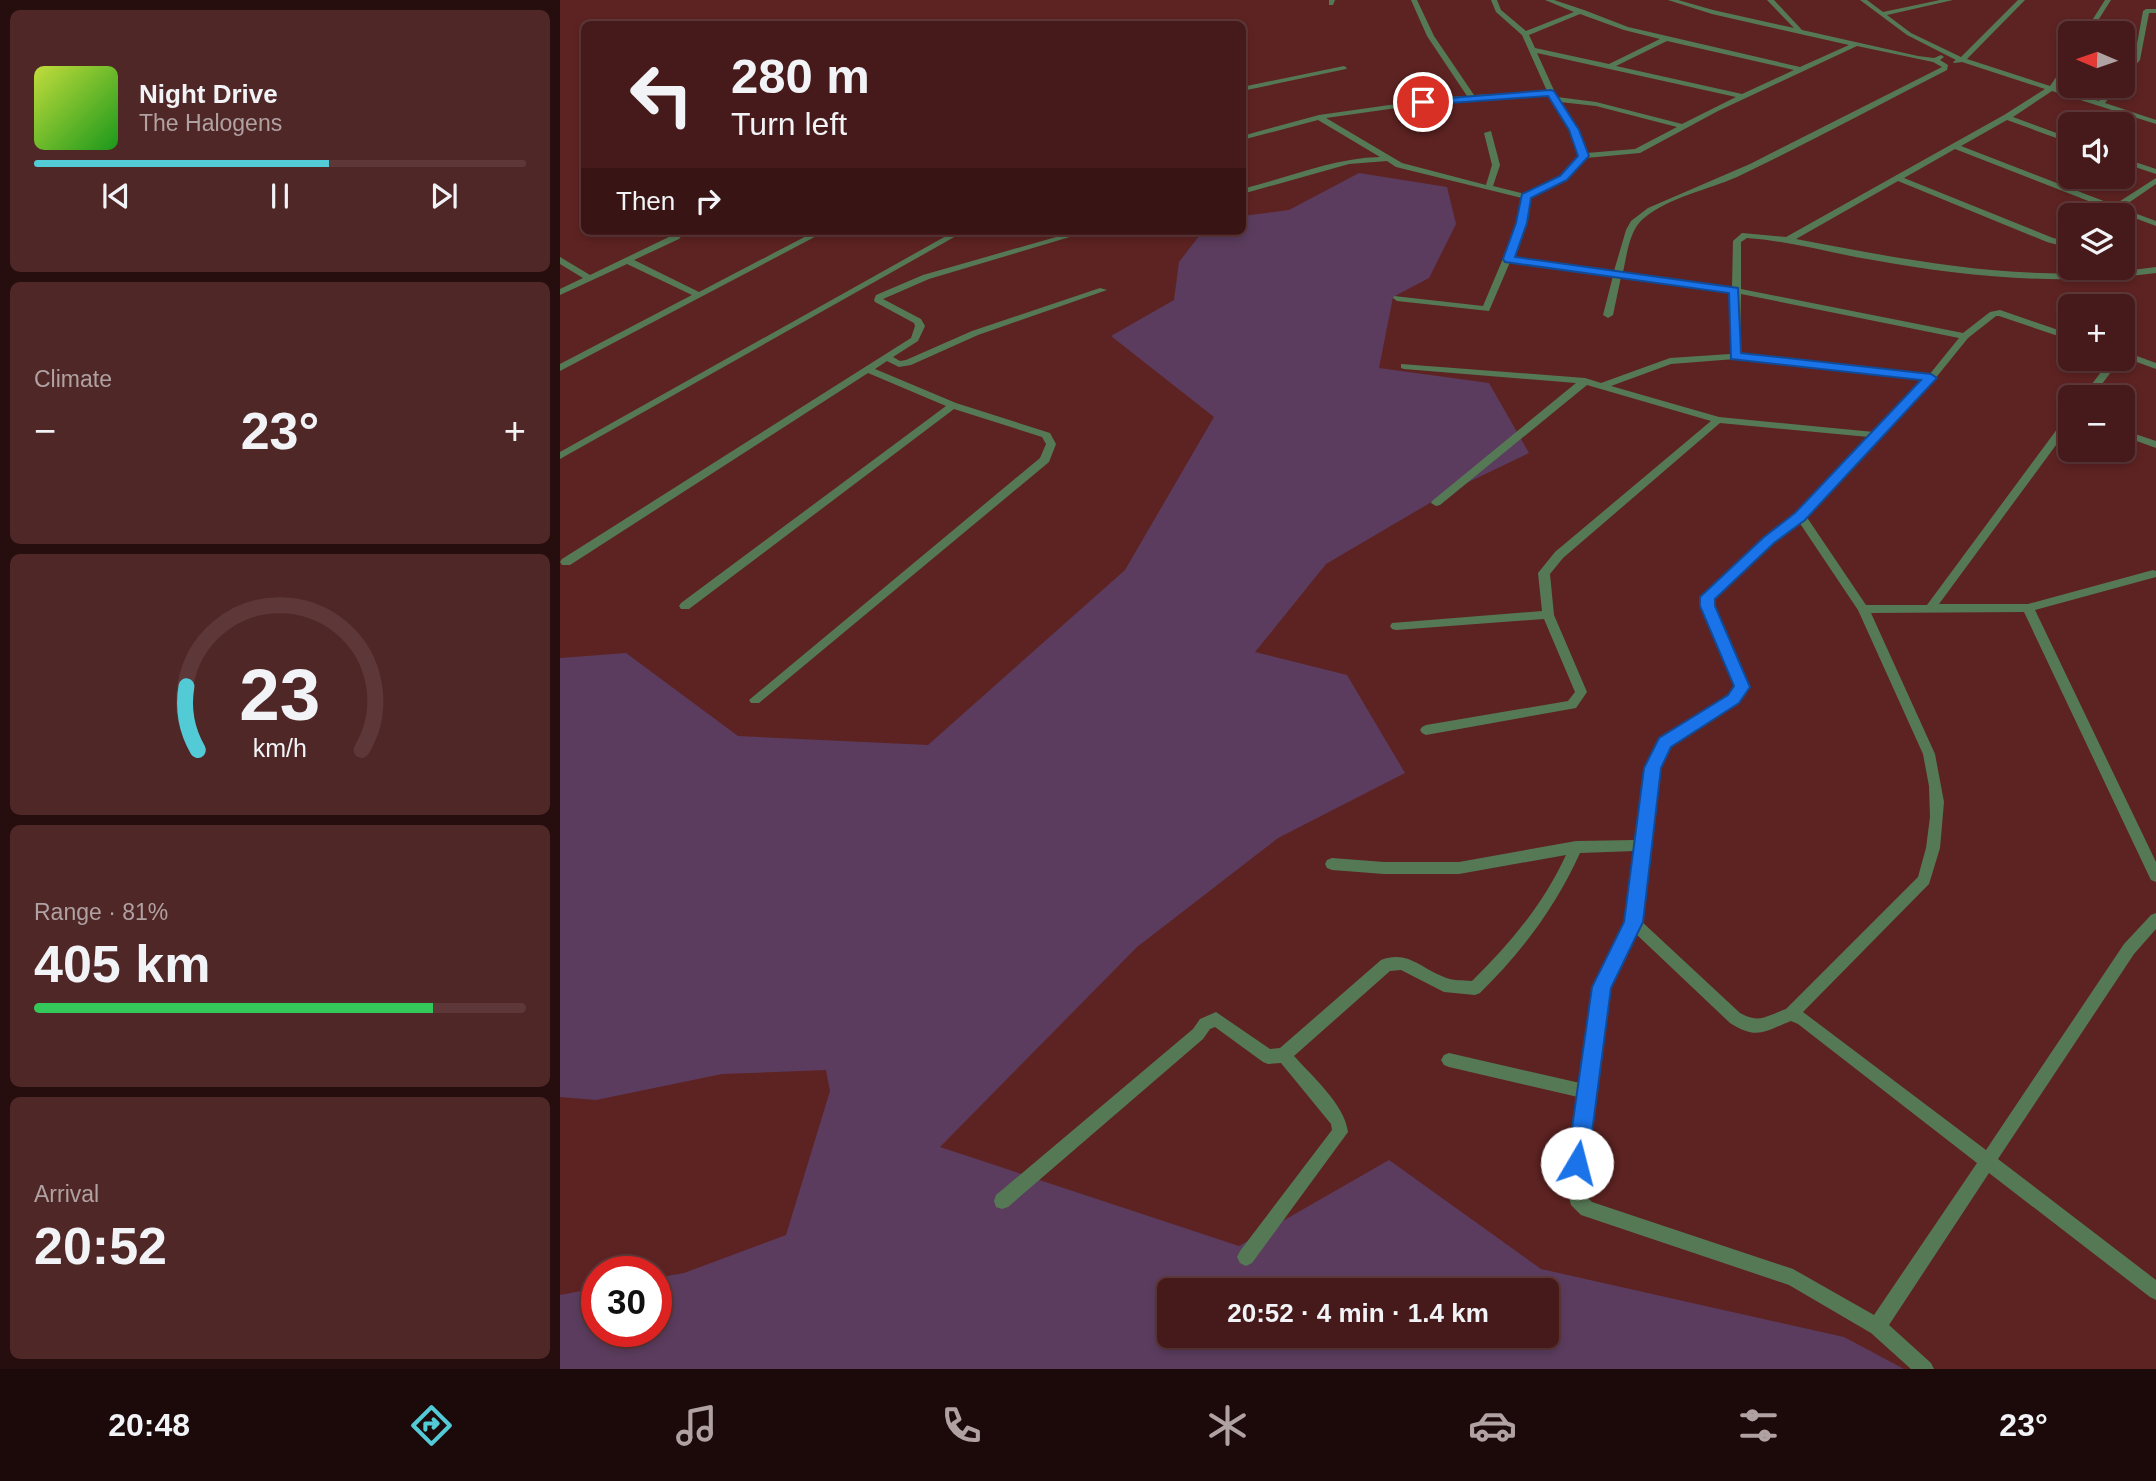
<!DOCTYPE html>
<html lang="en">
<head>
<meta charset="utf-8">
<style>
  body { margin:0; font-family:Arial,sans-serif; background:#502727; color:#f1f3f6; height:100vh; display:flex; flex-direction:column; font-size:26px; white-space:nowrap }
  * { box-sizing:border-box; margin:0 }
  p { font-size:23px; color:#b0a1a2 }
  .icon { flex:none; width:38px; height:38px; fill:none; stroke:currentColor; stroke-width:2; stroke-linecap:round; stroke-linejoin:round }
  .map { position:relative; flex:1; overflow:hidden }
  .drawer { display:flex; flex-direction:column; gap:10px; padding:10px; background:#260e0e; width:560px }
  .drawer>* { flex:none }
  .hud { position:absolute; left:21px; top:21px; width:665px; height:214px; border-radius:10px; box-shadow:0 4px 10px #0003,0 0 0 2px #5e3839; background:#461a1a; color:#f1f3f6; overflow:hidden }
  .needle { width:46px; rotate:272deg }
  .buttons { position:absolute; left:1498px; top:21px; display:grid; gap:14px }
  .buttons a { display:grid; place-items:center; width:77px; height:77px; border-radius:10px; background:#461a1a; box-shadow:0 4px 10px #0003,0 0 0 2px #5e3839; font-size:35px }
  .speed { position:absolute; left:21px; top:1256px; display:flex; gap:14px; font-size:35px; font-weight:700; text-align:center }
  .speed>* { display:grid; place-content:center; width:91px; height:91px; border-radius:50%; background:#461a1a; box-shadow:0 4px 10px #0003,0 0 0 2px #5e3839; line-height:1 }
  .speed .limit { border:10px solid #d22; background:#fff; color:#111 }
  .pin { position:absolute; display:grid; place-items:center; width:60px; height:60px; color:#fff; margin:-30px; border:4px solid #fff; border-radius:50%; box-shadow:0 2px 7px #0007 }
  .me { position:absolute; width:77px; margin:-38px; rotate:8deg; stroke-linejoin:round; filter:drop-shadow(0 0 5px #0008) }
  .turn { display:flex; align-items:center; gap:24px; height:147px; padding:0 35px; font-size:32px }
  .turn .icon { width:91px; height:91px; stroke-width:2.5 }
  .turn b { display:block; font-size:49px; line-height:60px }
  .then { display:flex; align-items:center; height:66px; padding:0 35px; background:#0003; gap:14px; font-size:26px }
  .big { font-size:52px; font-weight:800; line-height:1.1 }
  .drawer .card { flex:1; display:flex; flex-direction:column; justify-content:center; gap:10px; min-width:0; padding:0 24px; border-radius:10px; background:#502727 }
  .drawer .dial { align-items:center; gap:0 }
  .dial svg { height:182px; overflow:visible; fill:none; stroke:#5e3839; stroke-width:7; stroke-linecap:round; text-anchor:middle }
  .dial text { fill:#f1f3f6; stroke:none }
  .song { display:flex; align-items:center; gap:21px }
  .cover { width:84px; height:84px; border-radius:10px; background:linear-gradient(135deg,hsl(70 70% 55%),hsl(120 70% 35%)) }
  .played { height:7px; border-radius:4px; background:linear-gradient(90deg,#52cbd7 60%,#5e3839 60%) }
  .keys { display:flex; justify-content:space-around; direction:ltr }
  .heat { display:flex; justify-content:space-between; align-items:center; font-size:38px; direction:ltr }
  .charge { height:10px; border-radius:5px; background:linear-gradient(90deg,#34c759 81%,#5e3839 0) }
  .trip { position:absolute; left:597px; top:1278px; width:402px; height:70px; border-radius:10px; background:#461a1a; box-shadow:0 4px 10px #0003,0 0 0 2px #5e3839; font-weight:800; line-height:70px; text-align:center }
  .tab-bar { display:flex; height:112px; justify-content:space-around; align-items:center; background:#1c0a0a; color:#b0a1a2 }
  .tab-bar .icon { width:49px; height:49px }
  .tab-bar .selected { color:#52cbd7 }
  .tab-bar b { font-size:32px; color:#f1f3f6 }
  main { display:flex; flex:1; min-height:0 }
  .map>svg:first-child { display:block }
</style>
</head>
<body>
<main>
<section class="drawer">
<div class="card">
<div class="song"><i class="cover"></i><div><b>Night Drive</b><p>The Halogens</p></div></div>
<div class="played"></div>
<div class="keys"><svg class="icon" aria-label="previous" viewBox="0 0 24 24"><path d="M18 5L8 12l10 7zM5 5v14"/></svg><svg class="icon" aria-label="pause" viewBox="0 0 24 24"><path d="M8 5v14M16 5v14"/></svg><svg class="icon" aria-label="next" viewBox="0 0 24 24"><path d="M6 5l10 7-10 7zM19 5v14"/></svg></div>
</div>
<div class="card"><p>Climate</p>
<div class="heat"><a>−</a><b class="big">23°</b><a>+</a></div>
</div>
<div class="card dial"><svg viewBox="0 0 100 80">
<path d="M14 69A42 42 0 1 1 86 69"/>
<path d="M14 69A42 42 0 0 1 9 41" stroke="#52cbd7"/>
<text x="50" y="56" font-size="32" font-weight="700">23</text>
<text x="50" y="72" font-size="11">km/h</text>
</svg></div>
<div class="card"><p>Range · 81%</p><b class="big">405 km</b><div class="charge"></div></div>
<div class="card"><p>Arrival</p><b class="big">20:52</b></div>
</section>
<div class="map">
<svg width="1596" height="1369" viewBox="0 0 1596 1369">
  <rect width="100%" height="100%" fill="#5d2322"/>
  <path fill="#5b3c5e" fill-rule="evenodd" d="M799,173L887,187L896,224L869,278L833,297L819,368L929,383L969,453L892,490L766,564L695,652L787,675L845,773L718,838L577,947L380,1147L679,1246L829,1160L981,1269L1284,1337L1344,1369H0V1295L37,1288V1332H96V1278L124,1273L226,1235L270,1091L266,1070L162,1074L36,1100L0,1097V658L66,653L178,736L368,745L565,570L654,417L551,336L614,300L619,262L643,231H682L683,216L729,210ZM609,1290H987V1335H609Z"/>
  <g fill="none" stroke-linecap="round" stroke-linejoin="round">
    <path fill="#567955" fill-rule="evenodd" d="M769,0H775L773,5H769Z
      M851,0H857L874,36L914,95L987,91L962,35L936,12L931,0H937L941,10L966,31L1014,12L985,0H994L1024,10L1068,27L1240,67L1289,45L1152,14L1108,0H1118L1153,10L1234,28L1207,0H1214L1242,30L1358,56L1374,58L1381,55L1384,57L1380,60L1388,65L1387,70C1317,106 1248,143 1177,177C1147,190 1110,197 1084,218C1069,230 1067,255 1063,272L1172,287L1173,241L1182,233L1226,237L1444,115L1485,89L1402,62L1394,63L1393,62L1396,60L1347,35L1300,0H1307L1323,12L1380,0H1393L1327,15L1351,33L1401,57L1458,0H1465L1407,59L1490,86L1508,60L1510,59V66L1496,88L1539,101L1552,86H1559L1545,103L1596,120V124L1492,91L1453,117L1510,138V143L1447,120L1401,146L1554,205L1596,178V184L1561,208L1596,221V226L1556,211L1550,215H1541L1549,209L1395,149L1344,178L1493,238L1498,239L1510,237V241L1498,245L1487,242L1338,181L1236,239C1358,262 1471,285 1596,267V273C1501,286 1407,277 1313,260C1270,253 1230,241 1187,238L1181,242V289L1403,333L1430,312L1440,310L1510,334V340L1439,316H1436L1408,338L1374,380L1246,516L1306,605H1367L1506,417L1510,416V426L1379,604H1468L1593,570L1596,571V577L1475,610L1596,862V882L1591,880L1589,876L1464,612L1311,613L1375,754L1384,802L1380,848L1369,884L1243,1012L1426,1150L1564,944L1591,915L1596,913V929L1574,954L1438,1159L1596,1280V1300L1590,1297L1429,1173L1329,1325L1371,1363L1374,1369H1351L1311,1333L1229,1285L1021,1215L1011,1205L1006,1186L1018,1097L889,1067L884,1065L881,1060L884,1055L889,1053L1020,1083L1034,987L1066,922L1075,851L1020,853C996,906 962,952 920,993L915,995L884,992L841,970L830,971L734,1056C752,1076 785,1105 788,1132L692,1263L686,1266L680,1263L677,1257L680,1251L772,1130L771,1124L721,1063L708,1064L703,1062L655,1027L650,1029L643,1039L448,1207L442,1209L436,1207L434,1201L436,1195L633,1029L640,1019L656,1012L710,1049L720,1048L821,960C848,950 860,968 884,977C892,981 903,980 912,981C950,944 984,903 1006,855L899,874H824L772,870L767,868L765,864L767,860L772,858L824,862H899L1016,841L1076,840L1086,768L1100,739L1169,696L1176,686L1142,606L1141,597L1205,537L1236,514L1309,437L1160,423L1003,558L990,574L994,615L1027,692L1016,708L866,735L862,733L860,730L862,727L866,725L1008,701L1015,692L984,619L836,630L832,629L830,626L832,623L982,611L978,573L995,552L1151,421L1027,385L880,505L876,506L871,503L872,501L1016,383L844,369L841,368V364L1025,378L1041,383L1110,358L1170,354L1172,292L1061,277L1053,315L1048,318L1043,315L1053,276L950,262L929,311L837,301L833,298L834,296L923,306L958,223L962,198L836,167L827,161L789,164L682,194V189C728,178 772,158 820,157L758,120L682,140V136L759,115L886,97L907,96L867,36ZM1020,14L1064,30L1100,39L1049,64L975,48L969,35ZM1107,41L1234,70L1182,94L1056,66ZM1297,46L1373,62L1382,67L1190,164L1088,208L1071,221L1066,230L1054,271L952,257L966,223L970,198L1006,180L1026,158L1080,153L1158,111ZM977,53L1176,97L1122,124L1036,102L997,97ZM989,95L1010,130L1020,156L1000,176L965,194L933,186L940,165L931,131L924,133L932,165L926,185L842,163L766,118L886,101ZM1000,102L1036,106L1117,127L1075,149L1027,153L1018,130ZM1181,294L1399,338L1369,375L1180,354ZM1175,359L1364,380L1314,432L1159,417L1051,386L1111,364ZM1239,522L1298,610L1363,754L1369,786L1370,817L1366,848L1358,877L1226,1009C1207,1016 1199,1024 1180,1013L1080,920L1098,768L1110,745L1177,702L1188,687L1154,606L1153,598L1213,543ZM1075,933L1170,1023C1197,1040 1203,1032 1231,1021L1238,1024L1417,1163L1314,1315L1233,1269L1032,1202L1024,1194L1022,1186L1048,987Z
      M1545,0H1551L1530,33H1524Z
      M1586,9H1596V13H1589L1580,60L1565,78L1563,79V73L1574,60L1583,11Z
      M784,66L787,68L786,69L682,91V87Z
      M1563,158L1596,169V174L1563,163Z
      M117,231H126L119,239L74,260L139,292L256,231H266L0,371V364L132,295L67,264L0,295V289L23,278L0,264V257L30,275L113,235Z
      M395,231H405L0,459V452Z
      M517,231H530L369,279L323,299L361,319L365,326L358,341L333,357L340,361L346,360L412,331L540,288L547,290L418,335L351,365L339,367L327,361L315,369L396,403L490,433L496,444L489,462L199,703H191L189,700L480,458L486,444L482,437L394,409L129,609H121L119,606L121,603L386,406L308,373L10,565H2L0,562L2,559L351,338L355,326L354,323L315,302L314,300L316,295L363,275Z
      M1563,351L1596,363V369L1563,357Z
      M1551,359H1561L1532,397H1522Z
      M1563,430L1596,441V448L1563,436Z"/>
  </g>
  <path fill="#1a73e8" stroke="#114b97" stroke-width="2" d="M991,90L994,91L1019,130L1029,156L1007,180L971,198L967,223L955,257L1178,288L1181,353L1371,374L1377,378L1245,520L1214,543L1155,599V606L1190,687L1179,703L1111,747L1101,768L1083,922L1051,988L1028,1163L1025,1170L1017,1173L1010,1170L1007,1163L1032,987L1064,922L1084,768L1099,738L1168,695L1174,686L1140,606V597L1204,537L1235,513L1361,380L1171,359L1169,293L945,262L943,259L956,223L962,194L1000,176L1018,156L1009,130L988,96L863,105L859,102L863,100Z"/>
</svg>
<div class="buttons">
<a><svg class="needle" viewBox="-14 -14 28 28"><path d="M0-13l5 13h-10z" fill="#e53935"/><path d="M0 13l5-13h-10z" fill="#b0a1a2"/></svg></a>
<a><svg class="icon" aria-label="sound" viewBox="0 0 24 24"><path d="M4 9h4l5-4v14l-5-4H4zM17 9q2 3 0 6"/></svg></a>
<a><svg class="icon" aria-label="layers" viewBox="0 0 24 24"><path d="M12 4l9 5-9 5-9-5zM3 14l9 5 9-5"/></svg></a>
<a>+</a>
<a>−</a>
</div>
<div class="speed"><div class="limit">30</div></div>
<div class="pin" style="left:863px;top:102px;background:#d93025"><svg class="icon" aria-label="arrive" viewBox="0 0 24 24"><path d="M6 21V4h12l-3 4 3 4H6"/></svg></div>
<svg class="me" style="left:1017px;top:1163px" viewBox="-20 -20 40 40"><circle r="19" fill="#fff"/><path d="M0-13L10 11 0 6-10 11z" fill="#1a73e8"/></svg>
<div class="trip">20:52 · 4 min · 1.4 km</div>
<div class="hud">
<div class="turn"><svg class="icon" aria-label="left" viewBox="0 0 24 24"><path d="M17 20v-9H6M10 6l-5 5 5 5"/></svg><div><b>280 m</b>Turn left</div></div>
<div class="then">Then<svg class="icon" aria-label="right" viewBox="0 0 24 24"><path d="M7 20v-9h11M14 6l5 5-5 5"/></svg></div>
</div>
</div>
</main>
<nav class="tab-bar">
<b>20:48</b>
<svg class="icon selected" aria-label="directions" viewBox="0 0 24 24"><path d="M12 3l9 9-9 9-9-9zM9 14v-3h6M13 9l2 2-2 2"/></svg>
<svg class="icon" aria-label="music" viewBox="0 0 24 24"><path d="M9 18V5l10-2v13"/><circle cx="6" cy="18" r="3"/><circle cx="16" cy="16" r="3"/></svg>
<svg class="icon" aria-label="phone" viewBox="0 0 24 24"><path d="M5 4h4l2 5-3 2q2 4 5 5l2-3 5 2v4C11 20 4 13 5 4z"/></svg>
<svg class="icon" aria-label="climate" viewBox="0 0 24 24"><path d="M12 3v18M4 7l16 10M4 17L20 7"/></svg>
<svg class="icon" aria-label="car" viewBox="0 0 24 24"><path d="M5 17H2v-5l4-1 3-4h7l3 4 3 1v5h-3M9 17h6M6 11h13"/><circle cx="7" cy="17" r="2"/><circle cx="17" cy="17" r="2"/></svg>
<svg class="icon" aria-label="filters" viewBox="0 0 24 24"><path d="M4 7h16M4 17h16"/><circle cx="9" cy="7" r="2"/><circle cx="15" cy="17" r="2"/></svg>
<b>23°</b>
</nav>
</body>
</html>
